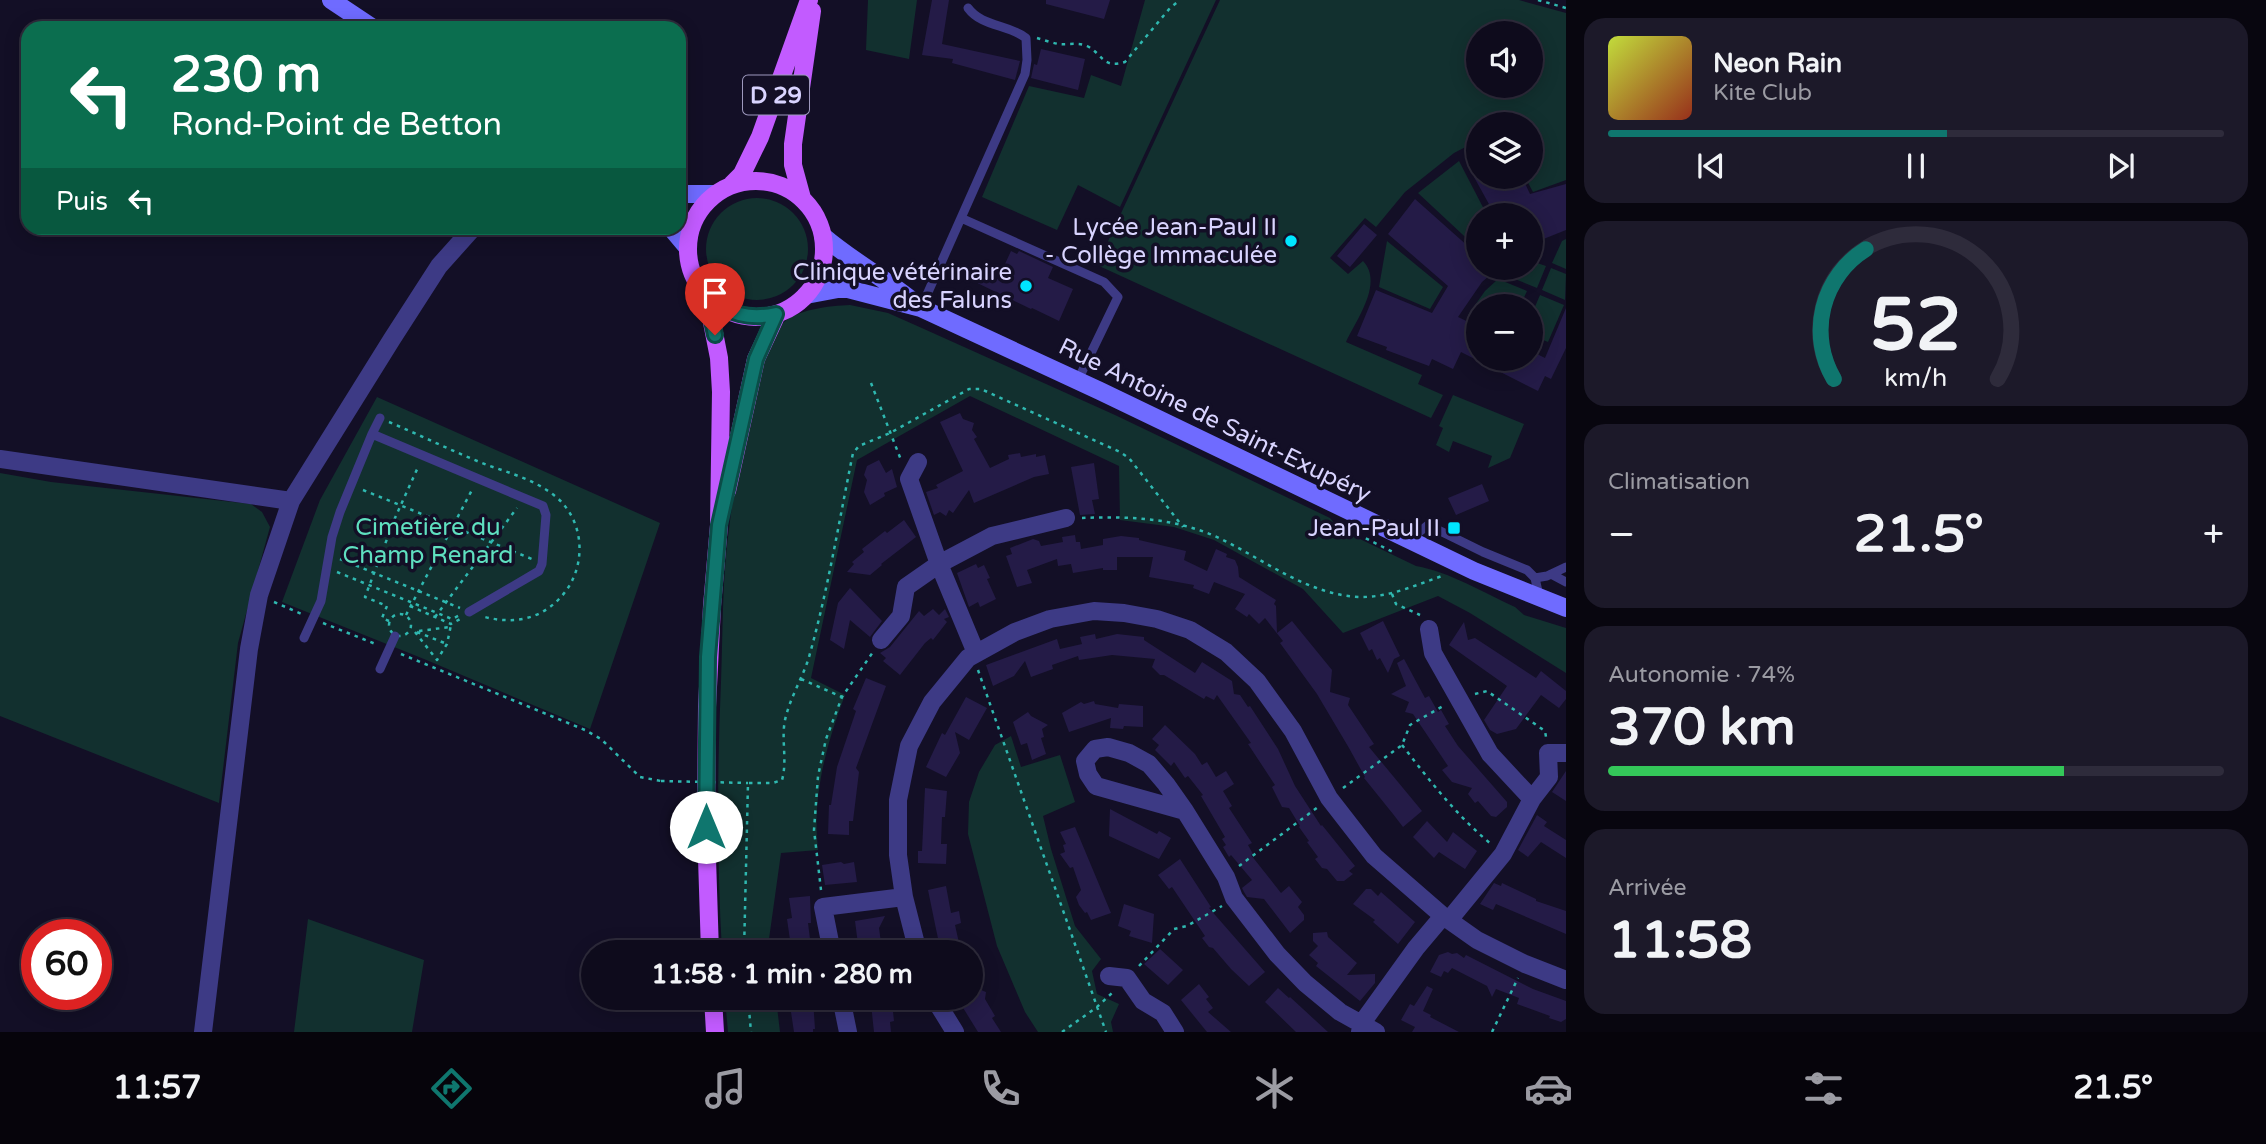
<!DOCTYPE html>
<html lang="fr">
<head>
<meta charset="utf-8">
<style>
  body { margin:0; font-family:"Varela Round",sans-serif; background:#1c1929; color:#f1f3f6; height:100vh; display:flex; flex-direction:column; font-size:26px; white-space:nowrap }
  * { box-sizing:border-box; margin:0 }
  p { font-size:23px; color:#9b9ba3 }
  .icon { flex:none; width:38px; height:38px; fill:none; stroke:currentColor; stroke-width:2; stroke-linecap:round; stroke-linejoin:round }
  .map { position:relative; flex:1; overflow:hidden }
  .details { display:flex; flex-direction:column; gap:18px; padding:18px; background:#08060f; width:700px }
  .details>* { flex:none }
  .hud { position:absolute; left:21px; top:21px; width:665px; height:214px; border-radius:21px; box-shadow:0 4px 18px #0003,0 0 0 2px #2e2b3b; background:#0b6e4f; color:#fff; overflow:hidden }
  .buttons { position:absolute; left:1466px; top:21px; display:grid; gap:14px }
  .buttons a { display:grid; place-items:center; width:77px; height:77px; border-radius:50%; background:#0e0b1c; box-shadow:0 4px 18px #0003,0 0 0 2px #2e2b3b; font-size:35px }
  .speed { position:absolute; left:21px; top:919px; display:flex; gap:14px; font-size:35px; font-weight:700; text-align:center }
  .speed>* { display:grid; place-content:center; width:91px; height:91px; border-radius:50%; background:#0e0b1c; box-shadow:0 4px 18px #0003,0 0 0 2px #2e2b3b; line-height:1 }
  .speed .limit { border:10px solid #d22; background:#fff; color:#111 }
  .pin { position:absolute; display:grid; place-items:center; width:60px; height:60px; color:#fff; margin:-72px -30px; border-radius:50% 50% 50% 0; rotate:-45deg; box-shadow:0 0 7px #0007 }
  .pin .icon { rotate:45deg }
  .me { position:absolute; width:77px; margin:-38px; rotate:0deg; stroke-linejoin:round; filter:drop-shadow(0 0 5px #0008) }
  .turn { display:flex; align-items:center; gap:24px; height:147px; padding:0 35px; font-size:32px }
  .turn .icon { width:91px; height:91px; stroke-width:2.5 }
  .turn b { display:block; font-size:49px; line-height:60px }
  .then { display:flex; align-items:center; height:66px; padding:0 35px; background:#0003; gap:14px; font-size:26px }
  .big { font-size:52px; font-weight:800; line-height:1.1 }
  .details .card { flex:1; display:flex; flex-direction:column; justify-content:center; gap:10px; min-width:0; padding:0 24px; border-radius:21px; background:#1c1929 }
  .details .dial { align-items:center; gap:0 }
  .dial svg { height:182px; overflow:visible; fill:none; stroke:#2e2b3b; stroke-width:7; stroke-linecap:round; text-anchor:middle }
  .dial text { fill:#f1f3f6; stroke:none }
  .song { display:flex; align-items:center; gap:21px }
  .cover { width:84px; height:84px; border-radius:10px; background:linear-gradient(135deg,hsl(70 70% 55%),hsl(10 70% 35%)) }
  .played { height:7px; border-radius:4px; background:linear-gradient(90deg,#0f766e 55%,#2e2b3b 55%) }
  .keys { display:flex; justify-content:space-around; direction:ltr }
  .heat { display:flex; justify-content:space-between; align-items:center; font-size:38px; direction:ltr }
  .charge { height:10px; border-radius:5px; background:linear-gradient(90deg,#34c759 74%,#2e2b3b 0) }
  .trip { position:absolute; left:581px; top:940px; width:402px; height:70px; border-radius:35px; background:#0e0b1c; box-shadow:0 4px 18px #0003,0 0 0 2px #2e2b3b; font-weight:800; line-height:70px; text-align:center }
  .tab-bar { display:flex; height:112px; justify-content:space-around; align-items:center; background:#06040b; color:#9b9ba3 }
  .tab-bar .icon { width:49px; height:49px }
  .tab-bar .selected { color:#0f766e }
  .tab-bar b { font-size:32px; color:#f1f3f6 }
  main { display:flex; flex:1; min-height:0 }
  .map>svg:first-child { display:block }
</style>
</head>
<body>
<main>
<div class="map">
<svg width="1566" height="1032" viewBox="0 0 1566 1032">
  <rect width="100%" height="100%" fill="#130f26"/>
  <path fill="#12302f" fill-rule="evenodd" d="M868,0H917L909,59L866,50Z
    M1145,0H1216L1120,207L1078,185L1057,230L982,197L1029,86L1084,98L1091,75L1121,86Z
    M1220,0H1519L1566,13V180L1533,192L1525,177H1531V124H1479V140L1454,153L1405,192L1376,227L1365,218L1330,258L1348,274L1363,261C1384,283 1356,320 1346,342L1422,375L1418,384L1443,395L1431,418L1097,265ZM1479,33H1531V86H1479Z
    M1459,161L1487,215H1479V247L1477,248L1418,193Z
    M706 249a51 51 0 1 1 102 0a51 51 0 1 1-102 0Z
    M1566,239V269L1552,263L1562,241Z
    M1387,241L1443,287L1430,309L1379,287Z
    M1531,261L1546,266L1537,288L1503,274L1511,268H1531Z
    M1551,268L1566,274L1565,300L1542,290Z
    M1498,279L1527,291L1520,306H1479V321L1468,315L1485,291Z
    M1540,295L1564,305L1548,342L1531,335V316Z
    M850,305L888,313L924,329L1115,415L1330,518L1339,529L1416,566C1450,572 1484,593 1515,607L1524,615L1566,628V673L1470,613L1438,596L1343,633L1303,589L1214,540L1174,527L1120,520L1119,466L970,396L857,460L811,678L845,695C826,745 812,796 818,850L781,853L769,939L770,952H722C717,862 717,773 721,682C723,631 722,579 729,529C734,487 742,445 752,404C759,378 762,346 781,325C795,309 830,306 850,305Z
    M1453,395L1524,424L1510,458L1488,468L1492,456L1453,441L1449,452L1436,445L1443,428L1439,426Z
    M377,397L660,523L590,729L424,659L282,602L320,500Z
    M0,473L51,482L251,504L262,512L270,527L238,643L219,803L0,716Z
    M1011,736L1021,767L1060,755L1075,802L1043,816L1051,849L1075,926L1101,959L1092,971L1097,994L1119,1004L1111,1022L1113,1032H1038L1025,1012L997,946L968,834L969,802L979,772L995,745Z
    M308,919L424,960L412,1032H294Z
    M725,998H776L780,1032H728Z"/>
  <path fill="#241b47" d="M932,0H949L942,44L1020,61L1015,80L952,63L953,59L922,55Z
    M1046,0H1110L1104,19L1046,4Z
    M1041,49L1085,59L1078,90L1031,78L1034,64L1037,65Z
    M1474,177H1522L1530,194L1566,184V230L1531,244V215H1495Z
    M1415,199L1479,256V268H1498L1482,282L1458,317L1479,327V359H1531V351L1545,358L1566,308V348L1551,379L1545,376L1538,391L1461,352L1453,369L1432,359L1429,366L1386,350L1387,347L1357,336L1376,290L1432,313L1448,286L1388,234Z
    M1364,224L1377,235L1350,267L1337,256Z
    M1011,251L1017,254L1019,251L1053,267L1048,278L1073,289L1059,321L1032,308L1031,309L965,277L970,267L998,279Z
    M960,413L963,419L974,423L972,430L977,437L974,439L990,468L1009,459L1008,455L1020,453L1021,457L1036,454V457L1045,455L1049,474L1034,477L974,503L969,490L953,513L949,510L946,516L940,512L934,515L926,492L938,488L936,485L963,471L940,422Z
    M879,460L886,473L892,469L897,487L884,493L885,496L870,505L864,492L867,480L864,475L867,466Z
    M1094,463L1099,499L1092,500L1095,514L1080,515L1071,467Z
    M1482,484L1489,501L1456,515L1448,498Z
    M904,520L916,537L881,564L882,565L870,575L847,572L854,564L852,562L864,552L862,549L885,531L887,533Z
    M1075,535L1076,542H1080L1081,549L1103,545V539L1121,536L1139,538V540L1186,551L1184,560L1207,571L1216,549L1227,554L1226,557L1235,560L1238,567L1239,577L1276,600L1274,604L1276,606L1277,633L1292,621L1332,670L1330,692L1350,698L1348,705L1374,744L1369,747L1422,811L1403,827L1393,814L1364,778L1365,777L1349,748L1317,694L1280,643L1283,641L1265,618L1259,624L1249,614L1247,617L1235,609L1245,594L1214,582L1209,594L1193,588L1194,585L1149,577L1153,557H1117V570H1103V568L1073,573L1071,564L1058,566L1057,559L1027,570L1032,583L1017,587L1006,556L1012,554L1010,548L1033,539L1039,541L1041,546L1063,542L1062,537Z
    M976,564L978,568L984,565L990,578L987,579L996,599L980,607L978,602L969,607L957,573Z
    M850,588L882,621L870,637L850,620L844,649L830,640L838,603Z
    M933,609L939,615L945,609L949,617L944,619L947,622L933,640L931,638L925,643L900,675L883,661L886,658L880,653L890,647L919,611L924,616Z
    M1383,621L1400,656L1394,659L1388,673L1380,658L1377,660L1372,649L1369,651L1360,633Z
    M1464,622L1468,640L1475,638L1536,678L1541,671L1566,691V699L1559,708L1541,695L1516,729L1497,734L1490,730L1484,720L1507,686L1449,645Z
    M1095,634L1096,639L1117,634L1144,637V640L1195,673L1202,662L1232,681L1234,694L1240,695L1248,707L1250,706L1278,749L1295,786L1321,826L1322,825L1355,866L1349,871L1353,874L1344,881H1337L1327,869L1322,868L1315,859L1318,857L1307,842L1309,841L1299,827L1300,826L1289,808L1282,807L1272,787L1275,785L1248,744L1251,743L1217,695L1214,700L1206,696L1204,699L1164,675H1160L1152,667L1155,659L1112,655L1079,660L1078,656L1052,665L1053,669L1031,677L1025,661L1014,676L993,686L986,665L1057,639L1060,649L1082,644L1080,637Z
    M1404,659L1425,698L1429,696L1438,712L1441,710L1449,724L1445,726L1458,746L1507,802V807L1496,817L1491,816L1478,801L1475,803L1468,794L1472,788L1452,782L1442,770L1448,766L1413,714L1405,712L1409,702L1391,694L1406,686L1397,663Z
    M866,678L886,686L856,768L859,772L853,821H849V835L828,834L829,805H831L837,767L856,711L853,709Z
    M966,697L987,708L969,740L955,732L960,753L946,777L926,767L942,733L945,735Z
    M1094,701L1095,704L1118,708L1119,704L1143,706V727L1124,726L1123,729L1110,728L1111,718L1069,732L1062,713L1081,702L1084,704Z
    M1028,712L1031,716L1048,725L1042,729L1044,737L1041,738L1046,754L1032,760L1027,743L1021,745L1013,722Z
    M1165,725L1195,754L1202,765L1207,762L1216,777L1226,771L1234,784L1223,791L1232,806L1229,808L1252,843L1248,845L1253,854L1251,855L1281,893L1289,886L1302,902L1298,907L1304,915V920L1290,933L1264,899L1247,897L1244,892L1242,888L1252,880L1231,855L1229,857L1223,847L1226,845L1222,839L1225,837L1201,796L1203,795L1188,776L1185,778L1174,762L1171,766L1155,750L1159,745L1152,739Z
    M1566,771V801L1552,792Z
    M925,788L947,791L945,817H942L941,844H947L946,864L918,863V851H922Z
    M1110,809L1157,834L1159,831L1171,838L1159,859L1109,836Z
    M1537,815L1547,822L1544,826L1566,840V858L1541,842L1528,857L1518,850Z
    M1427,821L1447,842L1453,832L1477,851L1465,869L1439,852L1434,858L1413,837Z
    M1075,827L1111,913L1091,920L1087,912L1085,913L1079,905L1076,897L1081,890L1073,867L1070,868L1060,854L1065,852L1063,845L1066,844L1060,832Z
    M1180,859L1211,907L1209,908L1265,972L1249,986L1231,969L1213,948L1209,947L1202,938L1205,936L1172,887L1169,889L1158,875Z
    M841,862L844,864L854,862L857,882L825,885L822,865Z
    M1494,883L1501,886L1502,883L1536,899V901L1566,911V934L1496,904L1493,910L1480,904Z
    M946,886L951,913L959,911L961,923L955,925L961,952H941L936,929L928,890Z
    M1366,889H1371L1378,896L1381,892L1415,922L1398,944L1373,922L1375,920L1353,904Z
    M810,896L811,923H808L811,947L807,948L808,952H784L782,941L790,940L787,919L792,918L789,898Z
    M1124,904L1154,914L1152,943L1129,936L1131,931L1118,926Z
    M885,916L879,928L881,943L873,952H859L855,921Z
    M1327,932L1328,937L1357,963L1347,975L1375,974V983L1360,1001L1316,966L1318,963L1309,955L1318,946L1313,941V933Z
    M1160,949L1183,970L1168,985L1144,964Z
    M1448,952L1452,954L1457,953L1464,958L1466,955L1533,989L1566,1001V1019L1561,1022L1549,1018L1550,1016L1517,1004L1519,998L1496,989L1492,997L1487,986L1452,968L1448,973L1444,971L1441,977L1430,972L1439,955Z
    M1199,984L1209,997L1206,999L1213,1008L1208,1012L1231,1032H1207L1181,1000Z
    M971,986L986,992L985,999L995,1016L992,1018L1001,1032H978L957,998H971Z
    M1427,986L1433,989L1423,1011L1431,1015L1430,1017L1459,1032H1412L1415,1027L1401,1020L1410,1004L1414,1006Z
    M1278,988L1289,998L1290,997L1328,1032H1296L1265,1002Z
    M813,999L815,1029H813V1032H794L791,1012L795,1011L793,1002Z
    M892,1002L894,1021L890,1022L891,1032H874L871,1004Z"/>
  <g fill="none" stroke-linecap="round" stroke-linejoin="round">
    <path stroke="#2fb8b0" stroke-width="2.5" stroke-dasharray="3.5 5" stroke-linecap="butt" d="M1538,0L1566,8
      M1037,38C1044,40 1052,43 1059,44C1068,45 1078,42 1087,46C1103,54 1102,69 1125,62L1170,8L1180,0
      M871,383L901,460
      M389,422C422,436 454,452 487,465C510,473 535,480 555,496C587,522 587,571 559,599C539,620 512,624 485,617
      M363,490L532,559
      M1082,518C1129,516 1176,518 1219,538C1265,560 1309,596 1362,597C1391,597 1418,584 1445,575
      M1343,527L1393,552
      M340,559L460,608
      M337,572L452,619L460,615
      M1392,594L1396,604L1420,615
      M274,602L304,615
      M410,606L451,624L462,618
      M389 625a11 11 0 1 1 22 0a11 11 0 1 1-22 0Z
      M406,615L473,488
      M435,617L517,508
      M389,621L382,618L387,606L365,597L395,518L419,465
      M323,623L378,645
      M419,631L450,627
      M415,632L437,660L447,644L451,625
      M417,632L447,644
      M401,654L585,730L601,739L640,777L661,781
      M978,670L1106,1032
      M801,679L842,697
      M1475,694L1487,691L1545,731L1546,737
      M1402,745C1430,781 1456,815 1491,844
      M1343,788L1402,745L1410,725L1443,706
      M1239,866L1318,807
      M821,890L814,830L818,776L826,739L842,697L873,652
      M744,952L748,783H773L782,780C788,759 780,737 786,716C791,696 803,677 809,657C828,590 839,521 853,453L859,446L890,433L969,389H981L1120,452L1129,458L1183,527
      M1139,966L1174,929L1187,926L1222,906
      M748,998L751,1032
      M1062,1032L1097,1007L1112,993
      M1492,1032L1518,978"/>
    <path stroke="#3d3a85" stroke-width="9" d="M961,218L1104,282L1118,297L1078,380
      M921,308L1025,74L1027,60L1026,38C1008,24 982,27 968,8
      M372,434L380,418
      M1409,540L1428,525L1483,552L1527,570L1535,578L1539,596
      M1551,574L1566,582
      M1535,578L1547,576L1566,567
      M304,638L321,601L332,537L340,512L372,434L543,506L546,515L542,564L539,571L469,612
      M380,669L395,636"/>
    <path stroke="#3d3a85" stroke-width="18" d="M0,459L291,501
      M918,462L909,479L939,564L976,653
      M1429,629L1433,653L1490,754L1532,799
      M881,640L901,616L906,587L939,564L992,536L1066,518
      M1185,811L1096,786L1088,774L1085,761L1095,749L1108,747L1129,753L1149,764L1166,784L1185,811L1226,877L1234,898L1277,954L1305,983L1340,1012L1376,1032
      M1449,920L1503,854L1532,799L1549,777L1548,753H1566
      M832,952L823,907L904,897
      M918,952L904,897L898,855V800L909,746L932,702L968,658L1015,632L1050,619L1094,611L1124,613L1157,619L1190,630L1226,652L1257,681L1293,731L1329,798L1374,856L1443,916L1477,940L1525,964L1566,980
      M1109,976L1127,978L1143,1001L1163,1013L1175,1032
      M841,998L848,1032
      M934,998L955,1032
      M203,1032L249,649L259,595L291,501L392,339L439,266L473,228
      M1360,1032L1362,1023L1416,948L1443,916"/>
    <path stroke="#6f6bff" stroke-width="18" d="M331,0L373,28
      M679,194H714
      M671,228L687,247
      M823,236C852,261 886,279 915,303
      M806,295L838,289H848L921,308L1100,391L1474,571L1566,608"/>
    <path stroke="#c25bff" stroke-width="18" d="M688 249a68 68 0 1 1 136 0a68 68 0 1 1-136 0Z
      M732,184L742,174L760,137L809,0
      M802,198L793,165V144L812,11
      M707,297L719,358L721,392L719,525L712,606L707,707L706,827L710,952
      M727,491L756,359L777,314
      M713,998L715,1032"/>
    <path stroke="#2fb8b0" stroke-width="2.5" stroke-dasharray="3.5 5" stroke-linecap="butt" d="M661,781L748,783"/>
  </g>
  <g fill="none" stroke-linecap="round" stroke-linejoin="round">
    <defs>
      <path id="route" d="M706,827L708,657L719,525L756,359L776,314C749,320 729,314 707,297L715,335"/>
    </defs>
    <use href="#route" stroke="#0a4d48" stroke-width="18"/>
    <use href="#route" stroke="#0f766e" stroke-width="12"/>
  </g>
  <g fill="#00e5ff" stroke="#130f26" stroke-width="2.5">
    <circle cx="1291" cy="241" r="7"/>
    <circle cx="1026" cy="286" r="7"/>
    <rect x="1447" y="521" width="14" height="14" rx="3.5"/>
  </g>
  <g text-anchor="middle" stroke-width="7" stroke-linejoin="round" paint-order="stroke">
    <rect fill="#130f26" stroke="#9e99be" stroke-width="2" x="743" y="75.5" width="66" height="39" rx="5"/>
    <g font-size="23" font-weight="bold" fill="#d9d4ff">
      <text x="776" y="103">D 29</text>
    </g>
    <g font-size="24" fill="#d9d4ff" stroke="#130f26" text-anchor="end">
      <text x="1277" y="235">Lycée Jean-Paul II<tspan x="1277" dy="28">- Collège Immaculée</tspan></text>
      <text x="1012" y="280">Clinique vétérinaire<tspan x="1012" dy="28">des Faluns</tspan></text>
      <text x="1440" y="536">Jean-Paul II</text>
    </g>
    <g font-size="24" fill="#d9d4ff" stroke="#130f26">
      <text transform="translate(1215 420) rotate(26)" y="8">Rue Antoine de Saint-Exupéry</text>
    </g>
    <g font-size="24" fill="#5fe0c0" stroke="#130f26">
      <text x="428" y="535">Cimetière du<tspan x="428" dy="28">Champ Renard</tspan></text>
    </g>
  </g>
</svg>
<div class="buttons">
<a><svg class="icon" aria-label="sound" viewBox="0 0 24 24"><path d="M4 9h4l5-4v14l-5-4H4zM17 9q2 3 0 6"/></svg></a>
<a><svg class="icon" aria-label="layers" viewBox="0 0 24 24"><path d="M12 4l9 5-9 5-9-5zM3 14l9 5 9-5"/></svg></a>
<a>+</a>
<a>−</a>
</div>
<div class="speed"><div class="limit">60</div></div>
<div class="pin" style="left:715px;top:335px;background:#d93025"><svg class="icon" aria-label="arrive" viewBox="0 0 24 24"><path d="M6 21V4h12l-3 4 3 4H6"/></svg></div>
<svg class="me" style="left:706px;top:827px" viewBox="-20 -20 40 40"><circle r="19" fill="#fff"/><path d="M0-13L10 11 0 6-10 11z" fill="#0f766e"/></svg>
<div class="trip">11:58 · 1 min · 280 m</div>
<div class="hud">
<div class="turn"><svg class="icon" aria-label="left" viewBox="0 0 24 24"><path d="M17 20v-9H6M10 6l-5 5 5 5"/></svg><div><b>230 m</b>Rond-Point de Betton</div></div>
<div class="then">Puis<svg class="icon" aria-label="left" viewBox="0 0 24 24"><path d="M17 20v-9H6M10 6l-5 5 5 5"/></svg></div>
</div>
</div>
<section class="details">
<div class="card">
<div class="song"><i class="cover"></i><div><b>Neon Rain</b><p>Kite Club</p></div></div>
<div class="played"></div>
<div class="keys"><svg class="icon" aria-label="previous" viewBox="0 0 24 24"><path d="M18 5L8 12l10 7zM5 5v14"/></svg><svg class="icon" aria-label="pause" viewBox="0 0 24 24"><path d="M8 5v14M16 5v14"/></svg><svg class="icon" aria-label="next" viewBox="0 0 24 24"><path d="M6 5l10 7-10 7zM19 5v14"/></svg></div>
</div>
<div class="card dial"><svg viewBox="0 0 100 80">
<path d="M14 69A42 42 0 1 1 86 69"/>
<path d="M14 69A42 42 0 0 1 28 12" stroke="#0f766e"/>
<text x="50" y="56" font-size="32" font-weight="700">52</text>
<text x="50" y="72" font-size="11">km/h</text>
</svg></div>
<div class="card"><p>Climatisation</p>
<div class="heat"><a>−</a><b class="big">21.5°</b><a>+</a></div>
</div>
<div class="card"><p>Autonomie · 74%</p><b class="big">370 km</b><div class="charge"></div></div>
<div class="card"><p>Arrivée</p><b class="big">11:58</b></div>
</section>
</main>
<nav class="tab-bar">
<b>11:57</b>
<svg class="icon selected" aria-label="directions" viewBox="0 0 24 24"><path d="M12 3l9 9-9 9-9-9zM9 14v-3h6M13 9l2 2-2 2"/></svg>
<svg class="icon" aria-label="music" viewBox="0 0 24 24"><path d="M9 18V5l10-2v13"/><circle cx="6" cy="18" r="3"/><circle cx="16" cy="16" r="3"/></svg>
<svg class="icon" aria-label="phone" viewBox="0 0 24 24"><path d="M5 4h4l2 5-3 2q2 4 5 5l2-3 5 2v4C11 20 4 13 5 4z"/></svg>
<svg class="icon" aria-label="climate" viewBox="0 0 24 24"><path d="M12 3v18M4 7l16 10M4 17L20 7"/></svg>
<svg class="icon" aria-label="car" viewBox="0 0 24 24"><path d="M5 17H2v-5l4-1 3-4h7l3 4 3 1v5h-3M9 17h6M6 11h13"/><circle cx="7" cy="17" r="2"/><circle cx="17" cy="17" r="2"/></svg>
<svg class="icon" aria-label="filters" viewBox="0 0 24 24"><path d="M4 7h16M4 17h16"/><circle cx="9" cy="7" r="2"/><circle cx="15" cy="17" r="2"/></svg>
<b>21.5°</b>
</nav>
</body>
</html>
